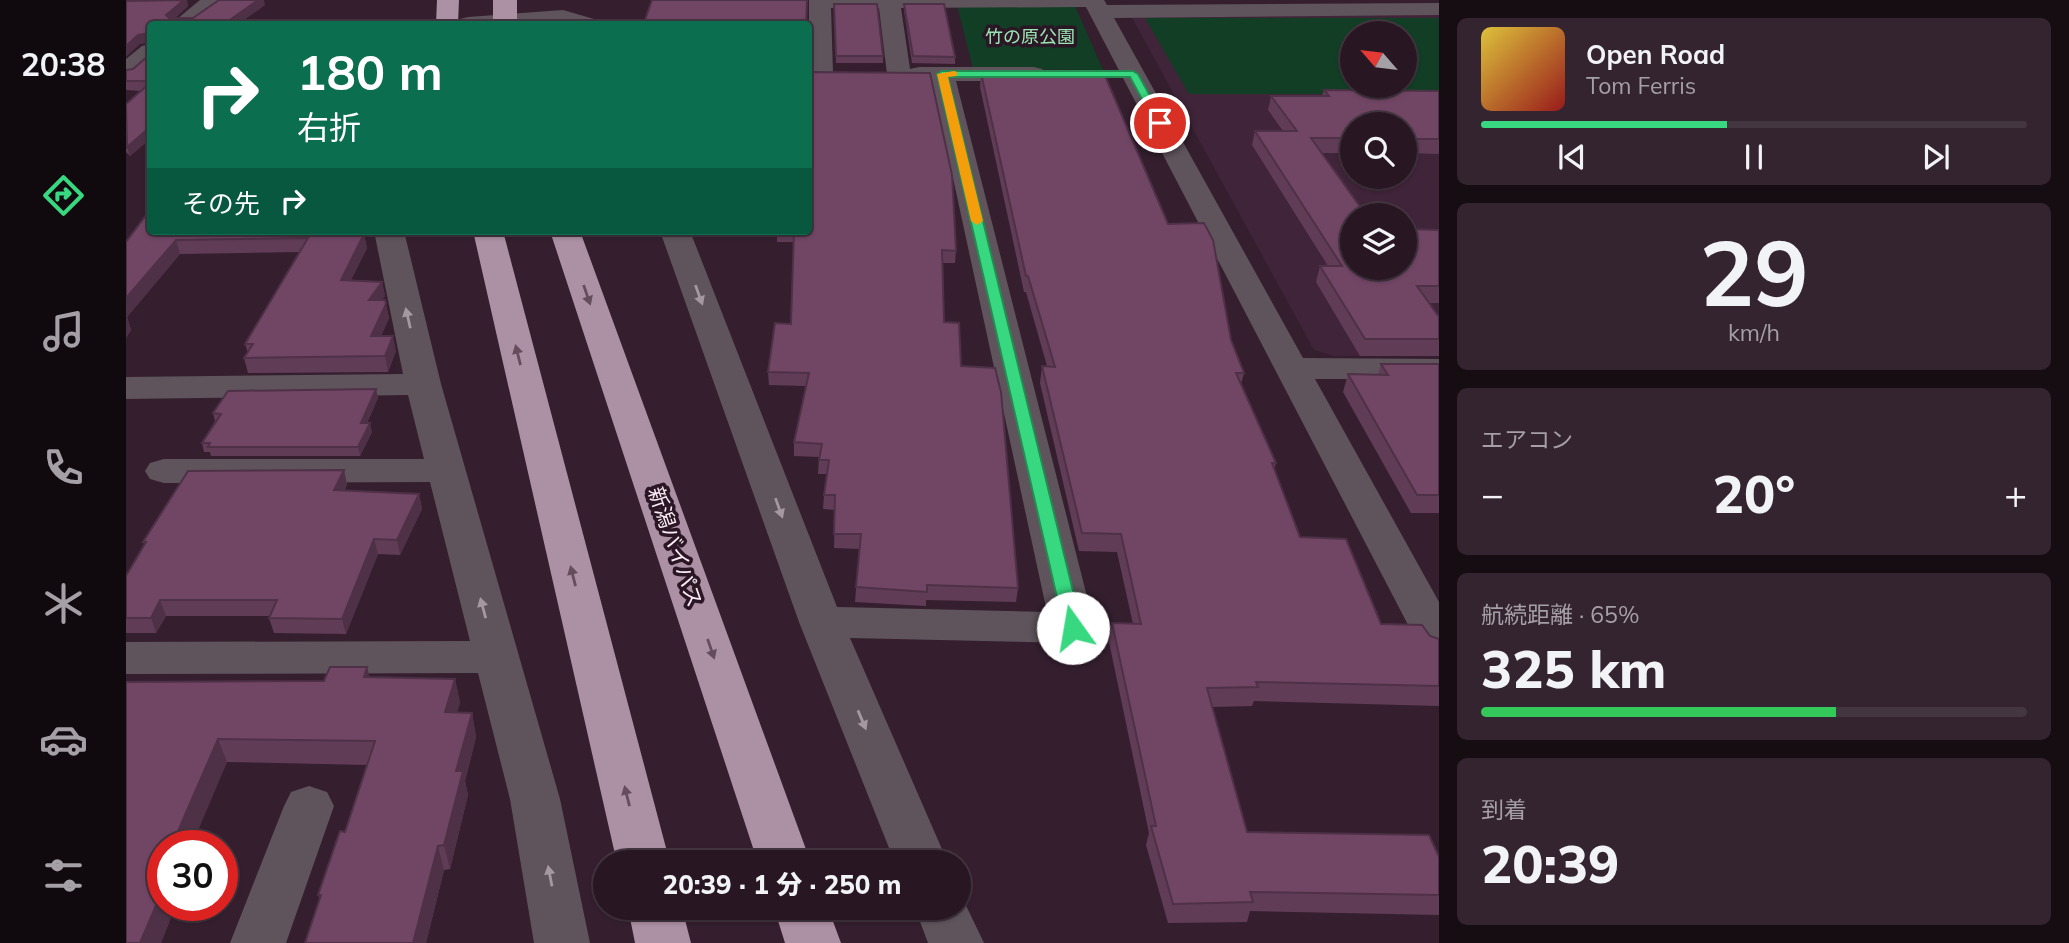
<!DOCTYPE html>
<html lang="ja">
<head>
<meta charset="utf-8">
<style>
  body { margin:0; font-family:Mulish,"Noto Sans JP",sans-serif; background:#342430; color:#f1f3f6; height:100vh; display:flex; flex-direction:column; font-size:26px; white-space:nowrap }
  * { box-sizing:border-box; margin:0 }
  p { font-size:23px; color:#a59fa6 }
  .icon { flex:none; width:38px; height:38px; fill:none; stroke:currentColor; stroke-width:2; stroke-linecap:round; stroke-linejoin:round }
  .map { position:relative; flex:1; overflow:hidden }
  .drawer { display:flex; flex-direction:column; gap:18px; padding:18px; background:#160d13; width:630px }
  .drawer>* { flex:none }
  .hud { position:absolute; left:21px; top:21px; width:665px; height:214px; border-radius:7px; box-shadow:0 2px 5px #0004,0 0 0 2px #443641; background:#0b6e4f; color:#fff; overflow:hidden }
  .needle { width:46px; rotate:298deg }
  .fabs { position:absolute; left:1214px; top:21px; display:grid; gap:14px }
  .fabs a { display:grid; place-items:center; width:77px; height:77px; border-radius:50%; background:#281723; box-shadow:0 2px 5px #0004,0 0 0 2px #443641; font-size:35px }
  .speed { position:absolute; left:21px; top:830px; display:flex; gap:14px; font-size:35px; font-weight:700; text-align:center }
  .speed>* { display:grid; place-content:center; width:91px; height:91px; border-radius:50%; background:#281723; box-shadow:0 2px 5px #0004,0 0 0 2px #443641; line-height:1 }
  .speed .limit { border:10px solid #d22; background:#fff; color:#111 }
  .pin { position:absolute; display:grid; place-items:center; width:60px; height:60px; color:#fff; margin:-30px; border:4px solid #fff; border-radius:50%; box-shadow:0 2px 7px #0007 }
  .me { position:absolute; width:77px; margin:-38px; rotate:347deg; stroke-linejoin:round; filter:drop-shadow(0 0 5px #0008) }
  .turn { display:flex; align-items:center; gap:24px; height:147px; padding:0 35px; font-size:32px }
  .turn .icon { width:91px; height:91px; stroke-width:2.5 }
  .turn b { display:block; font-size:49px; line-height:60px }
  .then { display:flex; align-items:center; height:66px; padding:0 35px; background:#0003; gap:14px; font-size:26px }
  .big { font-size:52px; font-weight:800; line-height:1.1 }
  .drawer .widget { flex:1; display:flex; flex-direction:column; justify-content:center; gap:10px; min-width:0; padding:0 24px; border-radius:10px; background:#342430 }
  .drawer .dial { align-items:center; gap:0 }
  .dial b { font-size:91px; line-height:1 }
  .song { display:flex; align-items:center; gap:21px }
  .cover { width:84px; height:84px; border-radius:10px; background:linear-gradient(135deg,hsl(50 70% 55%),hsl(0 70% 35%)) }
  .played { height:7px; border-radius:4px; background:linear-gradient(90deg,#37d880 45%,#443641 45%) }
  .keys { display:flex; justify-content:space-around; direction:ltr }
  .heat { display:flex; justify-content:space-between; align-items:center; font-size:38px; direction:ltr }
  .charge { height:10px; border-radius:5px; background:linear-gradient(90deg,#34c759 65%,#443641 0) }
  .trip { position:absolute; left:467px; top:850px; width:378px; height:70px; border-radius:35px; background:#281723; box-shadow:0 2px 5px #0004,0 0 0 2px #443641; font-weight:800; line-height:70px; text-align:center }
  main { display:flex; flex:1; min-height:0 }
  .dock { display:flex; flex-direction:column; width:126px; justify-content:space-around; align-items:center; background:#10090e; color:#a59fa6 }
  .dock .icon { width:49px; height:49px }
  .dock .current { color:#37d880 }
  .dock b { font-size:32px; color:#f1f3f6 }
  .map>svg:first-child { display:block }
</style>
</head>
<body>
<main>
<nav class="dock">
<b>20:38</b>
<svg class="icon current" aria-label="directions" viewBox="0 0 24 24"><path d="M12 3l9 9-9 9-9-9zM9 14v-3h6M13 9l2 2-2 2"/></svg>
<svg class="icon" aria-label="music" viewBox="0 0 24 24"><path d="M9 18V5l10-2v13"/><circle cx="6" cy="18" r="3"/><circle cx="16" cy="16" r="3"/></svg>
<svg class="icon" aria-label="phone" viewBox="0 0 24 24"><path d="M5 4h4l2 5-3 2q2 4 5 5l2-3 5 2v4C11 20 4 13 5 4z"/></svg>
<svg class="icon" aria-label="climate" viewBox="0 0 24 24"><path d="M12 3v18M4 7l16 10M4 17L20 7"/></svg>
<svg class="icon" aria-label="car" viewBox="0 0 24 24"><path d="M5 17H2v-5l4-1 3-4h7l3 4 3 1v5h-3M9 17h6M6 11h13"/><circle cx="7" cy="17" r="2"/><circle cx="17" cy="17" r="2"/></svg>
<svg class="icon" aria-label="filters" viewBox="0 0 24 24"><path d="M4 7h16M4 17h16"/><circle cx="9" cy="7" r="2"/><circle cx="15" cy="17" r="2"/></svg>
</nav>
<div class="map">
<svg width="1313" height="943" viewBox="0 0 1313 943">
  <rect width="100%" height="100%" fill="#351f2f"/>
  <path fill="#402439" fill-rule="evenodd" d="M1313,12V355L1208,356L1188,350L1004,14ZM1227,33H1279V86H1227ZM1227,124H1279V177H1227ZM1227,215H1279V268H1227Z"/>
  <path fill="#113e24" fill-rule="evenodd" d="M831,5L949,6L977,70L847,69Z
    M1019,18H1313V94H1063ZM1227,33H1279V86H1227Z"/>
  <g fill="none" stroke-linecap="round" stroke-linejoin="round">
    <path fill="#5f545c" fill-rule="evenodd" d="M74,0H103L69,24H45Z
      M683,0H978L981,5L1313,3V15L988,18L1177,358L1313,359V379H1189L1313,602V658L1297,653L1291,642L960,7L775,8L784,69L793,67H908L916,69L920,74L916,79L908,81H830L969,628L963,639L947,643L724,638L822,863H769L673,622L534,231H564L711,607L921,612L806,81H793L783,77L773,81L765,79L761,74L753,8H705L707,73L703,78H687L683,73Z
      M437,10L468,19L471,24H331L334,19L342,17Z
      M24,44V62L8,76L0,78V59L16,46Z
      M248,231H278L315,384L434,799L464,943H408L384,799L352,673L0,674V642L344,641L304,482L38,483L24,479L19,471L24,463L38,459H298L282,395L0,399V377L277,374Z
      M183,786L201,792L208,806L160,943H104L158,806L165,792Z
      M833,891L858,943H802L789,908H833Z"/>
    <path fill="#ac90a3" fill-rule="evenodd" d="M311,0H333L332,24H310Z
      M347,231H377L544,863H491Z
      M424,231H454L685,863H632Z
      M502,908H556L565,943H509Z
      M648,908H702L715,943H659Z"/>
    <path stroke="#ac90a3" stroke-width="24" d="M379,0V24"/>
  </g>
  <path fill="#613c57" d="M0,1L62,6L49,18H67L139,5L112,24H24V139L4,156L0,152V104L15,91L0,90V70L7,69L23,55V42L14,44Z
    M708,4L757,56V63H710Z
    M778,4L829,57V64L786,63L778,11Z
    M855,73L1042,224L1105,340L1118,373L1115,384L1150,463L1148,469L1174,537L1255,624L1313,639V706L1128,701L1126,706L1086,707L1121,832L1313,857V915L1124,911L1121,922L1042,923L1020,845L1023,833L983,642L986,623L1007,624L991,552L953,551L914,383L916,366H921L900,292H898L854,87Z
    M1198,90L1313,91V154L1279,153V124H1227V153H1195L1227,268L1313,230V303H1303L1313,317V356H1234L1190,282L1194,266H1202L1126,145L1129,131H1157L1142,110L1145,96H1196Z
    M651,231H682L830,251L829,263H817L818,322L835,366L892,588L890,602L800,600V606L729,602L733,549L708,548L709,510L697,509L698,495L701,474H692L693,457L668,456V442L680,386L643,385L642,372L665,324L668,242H651Z
    M238,234L241,248L225,280L256,282L259,296L256,300H259L263,318L255,336L270,351L262,372L122,373L118,358L122,353L119,344L173,252L54,254L1,317L5,330L0,338V242Z
    M1255,364H1313V513H1285L1217,392L1222,374L1252,375Z
    M250,389L252,398L241,423L246,432L234,456H85L84,452H78L76,443L89,421L87,413Z
    M218,470L221,485L218,491L293,494L296,509L274,555L252,554L220,634L148,633L143,618L144,616H40L30,633H0V576L18,545L17,542Z
    M244,677L329,679L334,703L331,712L346,713L350,737L339,781L342,795L324,869L318,870L300,943H179L194,900L192,895L219,832L241,765L101,762L37,905H50L35,943H0V682L198,681Z"/>
  <path fill="#4f3147" d="M58,0H61L62,6L42,24L40,15Z
    M132,0H138L139,5L112,24H98Z
    M23,33L24,42L14,44L0,57V46L12,35Z
    M24,127V139L4,156L1,147Z
    M221,231H231L222,248L219,234Z
    M238,234L241,248L218,294L215,280Z
    M50,240L54,254L1,317L5,330L0,338V298Z
    M256,282L259,296L246,315L243,300Z
    M260,304L263,318L248,351L245,336Z
    M267,336L270,351L262,372L259,356Z
    M250,389L252,398L237,432L235,423Z
    M244,423L246,432L234,456L232,447Z
    M218,470L221,485L212,505L208,490Z
    M293,494L296,509L274,555L271,540Z
    M248,539L252,554L220,634L216,619Z
    M34,600L40,616L30,633L25,618Z
    M241,667L247,690L238,677Z
    M329,679L334,703L324,736L319,712Z
    M346,713L350,737L339,781L342,795L324,869L318,845L330,771Z
    M92,739L101,762L66,845H46Z
    M312,846L318,870L300,943H287Z
    M37,889V905H50L35,943H14Z"/>
  <path fill="#714665" stroke="#4f3147" stroke-width="2" d="M58,0L40,15L43,18H67L93,0H132L98,24H24V81H0V70L7,69L23,55V33L12,35L0,46V1Z
    M526,0H681L680,24H526L527,23H518Z
    M708,4H751L757,56H710Z
    M778,4H818L829,57L787,56Z
    M977,71L1042,224L1078,223L1087,240L1105,340L1118,373H1110L1150,463H1146L1174,537L1220,539L1255,624L1296,625L1304,636L1313,639V686L1130,682L1132,687L1081,688L1121,832L1303,835L1313,857V895L1124,892L1127,902L1047,904L1025,826H1030L986,623L1015,624L995,534L956,533L916,366L929,367L902,276H900L855,73Z
    M682,72L804,73L826,175L830,251L816,250L818,322L833,323L835,366L869,368L875,392L892,588L801,585V592L730,587L735,534H708L709,495H698L703,460H693L696,444L668,442L683,373L642,372L649,323L665,324L668,231H682Z
    M24,83V127L1,147L0,104Z
    M1198,90L1313,91V139H1279V124H1227V138H1185L1240,215H1227V268H1279V229L1313,230V286H1291L1313,317V339H1239L1194,266H1216L1129,131H1171L1145,96H1203Z
    M24,210V231H221L219,234H238L215,280L256,282L243,300H259L260,304L245,336H267L259,356L118,358L127,344H119L182,238L50,240L0,298V242Z
    M1255,364H1313V495H1291L1222,374L1262,375Z
    M250,389L235,423H244L232,447H82L84,443H76L95,414L87,413L102,391Z
    M218,470L208,490L293,494L271,540L248,539L216,619L143,618L151,600H34L25,618H0V576L20,542H17L62,471Z
    M204,667H241L238,677L329,679L319,712L346,713L330,771H337L318,845L312,846L287,943H179L195,895H192L214,831L219,832L249,741L92,739L46,845H37V889L14,943H0V682L198,681Z"/>
  <defs><path id="oneway-solid" d="M-6-.8H1V-3.2L6.5 0L1 3.2V.8H-6Z" transform="scale(1.75)"/></defs>
  <g fill="#654d5e">
    <use href="#oneway-solid" transform="translate(461 295) rotate(71)"/>
    <use href="#oneway-solid" transform="translate(392 355) rotate(-104)"/>
    <use href="#oneway-solid" transform="translate(447 576) rotate(-104)"/>
    <use href="#oneway-solid" transform="translate(585 649) rotate(71)"/>
    <use href="#oneway-solid" transform="translate(501 796) rotate(-104)"/>
  </g>
  <g fill="#a598a1">
    <use href="#oneway-solid" transform="translate(573 295) rotate(70)"/>
    <use href="#oneway-solid" transform="translate(282 318) rotate(-103)"/>
    <use href="#oneway-solid" transform="translate(653 508) rotate(70)"/>
    <use href="#oneway-solid" transform="translate(357 608) rotate(-105)"/>
    <use href="#oneway-solid" transform="translate(736 720) rotate(67)"/>
    <use href="#oneway-solid" transform="translate(424 876) rotate(-101)"/>
  </g>
  <path fill="#37d880" stroke="#248c53" stroke-width="2" d="M1007,71L1012,74L1039,123L1037,125H1030L1004,77H822L956,628L953,632H940L938,628L811,74L816,71Z"/>
  <path fill="#f59e0b" d="M828,71L831,72V76L822,77L857,221L851,225L845,221L811,74Z"/>
  <g text-anchor="middle" stroke-width="7" stroke-linejoin="round" paint-order="stroke">
    <g font-size="18" fill="#9ae6b3" stroke="#2b1625">
      <text x="904" y="43">竹の原公園</text>
    </g>
    <g font-size="21" fill="#fbecf6" stroke="#2b1625">
      <text transform="translate(549 547) rotate(71)" y="7">新潟バイパス</text>
    </g>
  </g>
</svg>
<div class="fabs">
<a><svg class="needle" viewBox="-14 -14 28 28"><path d="M0-13l5 13h-10z" fill="#e53935"/><path d="M0 13l5-13h-10z" fill="#a59fa6"/></svg></a>
<a><svg class="icon" aria-label="search" viewBox="0 0 24 24"><circle cx="10" cy="10" r="6"/><path d="M15 15l6 6"/></svg></a>
<a><svg class="icon" aria-label="layers" viewBox="0 0 24 24"><path d="M12 4l9 5-9 5-9-5zM3 14l9 5 9-5"/></svg></a>
</div>
<div class="speed"><div class="limit">30</div></div>
<div class="pin" style="left:1034px;top:123px;background:#d93025"><svg class="icon" aria-label="arrive" viewBox="0 0 24 24"><path d="M6 21V4h12l-3 4 3 4H6"/></svg></div>
<svg class="me" style="left:947px;top:628px" viewBox="-20 -20 40 40"><circle r="19" fill="#fff"/><path d="M0-13L10 11 0 6-10 11z" fill="#37d880"/></svg>
<div class="trip">20:39 · 1 分 · 250 m</div>
<div class="hud">
<div class="turn"><svg class="icon" aria-label="right" viewBox="0 0 24 24"><path d="M7 20v-9h11M14 6l5 5-5 5"/></svg><div><b>180 m</b>右折</div></div>
<div class="then">その先<svg class="icon" aria-label="right" viewBox="0 0 24 24"><path d="M7 20v-9h11M14 6l5 5-5 5"/></svg></div>
</div>
</div>
<section class="drawer">
<div class="widget">
<div class="song"><i class="cover"></i><div><b>Open Road</b><p>Tom Ferris</p></div></div>
<div class="played"></div>
<div class="keys"><svg class="icon" aria-label="previous" viewBox="0 0 24 24"><path d="M18 5L8 12l10 7zM5 5v14"/></svg><svg class="icon" aria-label="pause" viewBox="0 0 24 24"><path d="M8 5v14M16 5v14"/></svg><svg class="icon" aria-label="next" viewBox="0 0 24 24"><path d="M6 5l10 7-10 7zM19 5v14"/></svg></div>
</div>
<div class="widget dial"><b>29</b><p>km/h</p></div>
<div class="widget"><p>エアコン</p>
<div class="heat"><a>−</a><b class="big">20°</b><a>+</a></div>
</div>
<div class="widget"><p>航続距離 · 65%</p><b class="big">325 km</b><div class="charge"></div></div>
<div class="widget"><p>到着</p><b class="big">20:39</b></div>
</section>
</main>
</body>
</html>
